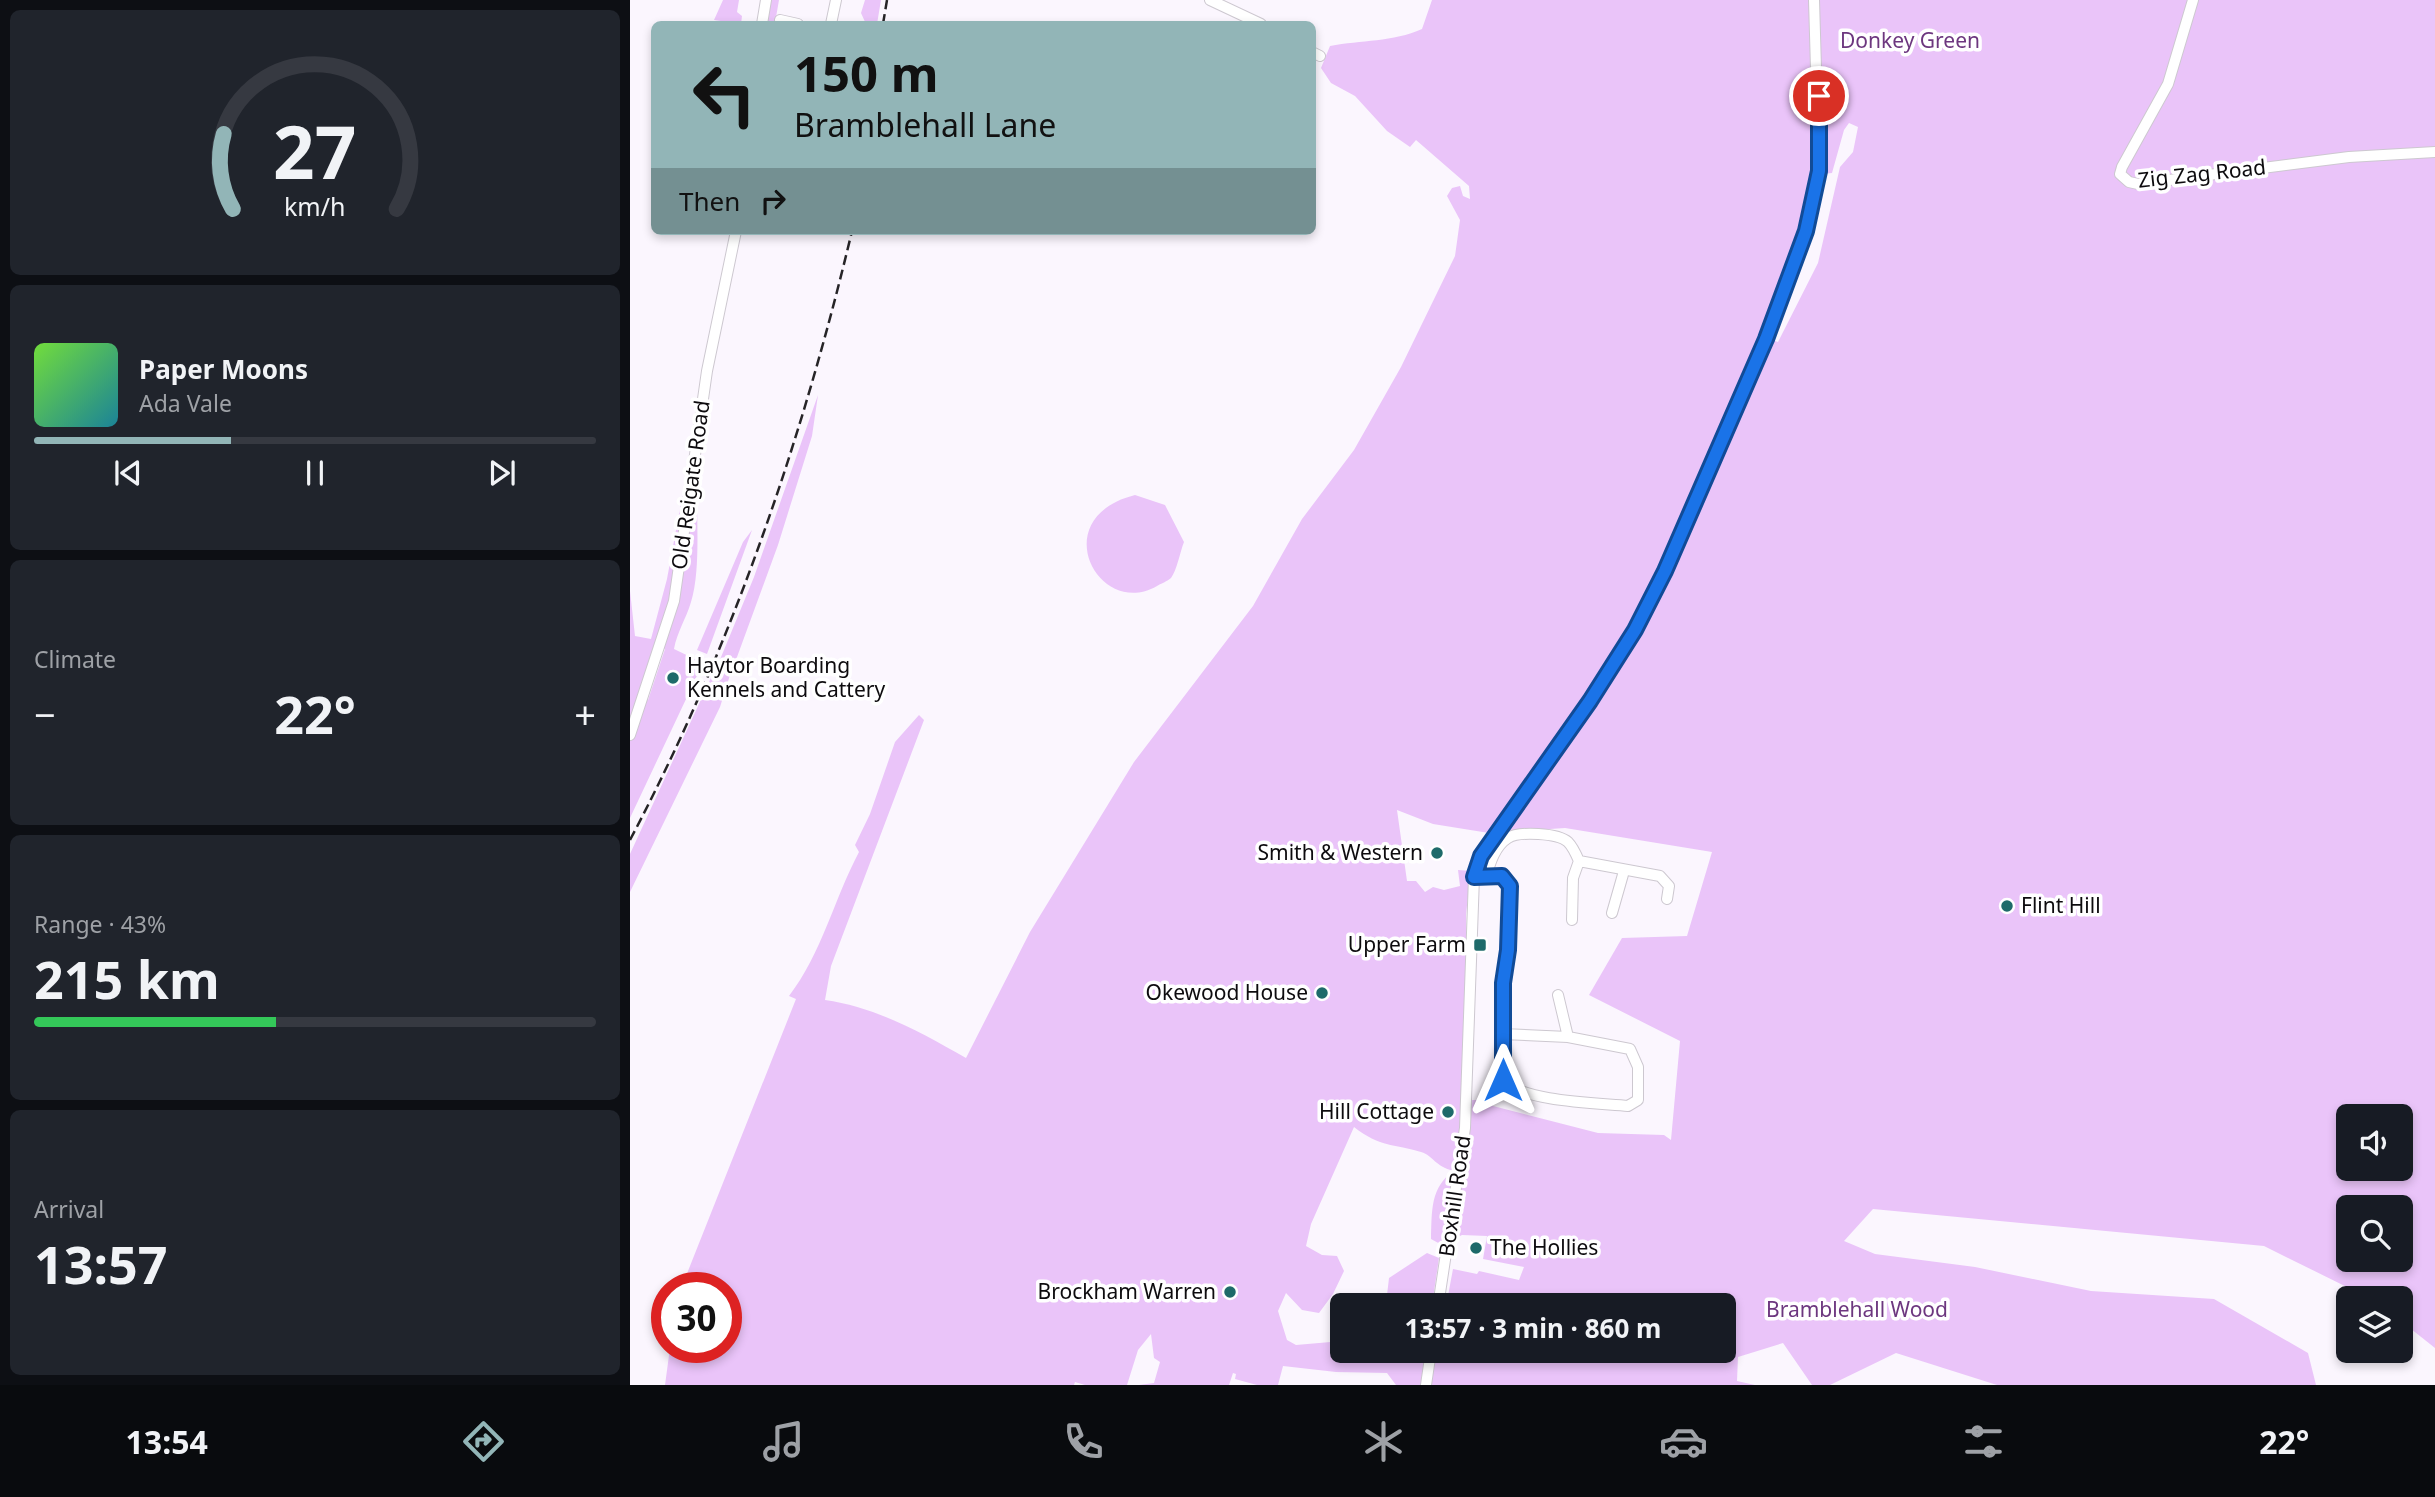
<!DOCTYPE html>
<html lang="en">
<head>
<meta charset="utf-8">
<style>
  body { margin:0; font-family:"Noto Sans",sans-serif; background:#20242c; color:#f1f3f6; height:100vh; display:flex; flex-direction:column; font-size:26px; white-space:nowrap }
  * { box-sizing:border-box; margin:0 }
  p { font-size:23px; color:#9ea1a6 }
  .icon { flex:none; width:38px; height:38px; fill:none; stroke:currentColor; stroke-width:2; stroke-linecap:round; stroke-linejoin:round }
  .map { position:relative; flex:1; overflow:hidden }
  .sheet { display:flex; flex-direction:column; gap:10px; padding:10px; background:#0d0f14; width:630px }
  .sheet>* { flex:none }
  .guide { position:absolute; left:21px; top:21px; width:665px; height:214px; border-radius:10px; box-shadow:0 4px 10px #0003; background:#92b5b7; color:#111; overflow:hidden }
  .tools { position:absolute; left:1706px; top:1104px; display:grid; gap:14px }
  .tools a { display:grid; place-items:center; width:77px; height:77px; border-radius:10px; background:#171b24; box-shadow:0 4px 10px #0003; font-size:35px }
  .speed { position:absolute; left:21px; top:1272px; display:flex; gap:14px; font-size:35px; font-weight:700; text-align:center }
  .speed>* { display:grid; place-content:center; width:91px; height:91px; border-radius:50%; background:#171b24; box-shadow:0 4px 10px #0003; line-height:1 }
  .speed .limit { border:10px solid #d22; background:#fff; color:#111 }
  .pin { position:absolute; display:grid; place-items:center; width:60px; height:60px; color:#fff; margin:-30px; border:4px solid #fff; border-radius:50%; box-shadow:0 2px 7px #0007 }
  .me { position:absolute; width:77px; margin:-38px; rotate:0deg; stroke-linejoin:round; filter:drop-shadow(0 0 5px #0008) }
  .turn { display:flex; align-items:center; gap:24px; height:147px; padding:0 28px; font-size:32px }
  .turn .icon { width:91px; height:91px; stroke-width:2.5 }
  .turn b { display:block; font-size:49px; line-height:60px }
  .then { display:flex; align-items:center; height:66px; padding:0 28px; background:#0003; gap:14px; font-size:26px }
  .big { font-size:52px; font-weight:700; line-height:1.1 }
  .sheet .widget { flex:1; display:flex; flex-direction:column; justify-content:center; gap:10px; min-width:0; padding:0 24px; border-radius:10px; background:#20242c }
  .sheet .dial { align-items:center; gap:0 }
  .dial svg { height:182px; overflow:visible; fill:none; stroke:#363941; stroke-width:7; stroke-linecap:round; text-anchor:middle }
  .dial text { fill:#f1f3f6; stroke:none }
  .song { display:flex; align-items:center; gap:21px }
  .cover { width:84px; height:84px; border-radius:10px; background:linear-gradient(135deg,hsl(100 70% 55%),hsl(190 70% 35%)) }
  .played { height:7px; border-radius:4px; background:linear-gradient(90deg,#92b5b7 35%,#363941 35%) }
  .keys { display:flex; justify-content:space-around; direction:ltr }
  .heat { display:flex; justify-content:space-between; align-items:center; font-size:38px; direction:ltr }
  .charge { height:10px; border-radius:5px; background:linear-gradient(90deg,#34c759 43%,#363941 0) }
  .trip { position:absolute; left:700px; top:1293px; width:406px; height:70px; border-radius:10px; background:#171b24; box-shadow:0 4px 10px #0003; font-weight:700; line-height:70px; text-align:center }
  .tab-bar { display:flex; height:112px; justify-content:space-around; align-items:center; background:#090b0e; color:#9ea1a6 }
  .tab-bar .icon { width:49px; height:49px }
  .tab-bar .active { color:#92b5b7 }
  .tab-bar b { font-size:32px; color:#f1f3f6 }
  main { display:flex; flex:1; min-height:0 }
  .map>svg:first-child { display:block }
</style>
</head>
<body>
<main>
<section class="sheet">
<div class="widget dial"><svg viewBox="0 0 100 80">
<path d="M14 69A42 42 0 1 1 86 69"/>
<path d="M14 69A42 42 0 0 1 10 36" stroke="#92b5b7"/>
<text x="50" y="56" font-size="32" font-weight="700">27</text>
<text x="50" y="72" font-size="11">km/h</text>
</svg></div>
<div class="widget">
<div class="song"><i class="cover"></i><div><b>Paper Moons</b><p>Ada Vale</p></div></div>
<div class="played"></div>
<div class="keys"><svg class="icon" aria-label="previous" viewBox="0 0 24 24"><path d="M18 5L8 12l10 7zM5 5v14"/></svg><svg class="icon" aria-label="pause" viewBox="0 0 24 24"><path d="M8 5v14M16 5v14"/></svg><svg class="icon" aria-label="next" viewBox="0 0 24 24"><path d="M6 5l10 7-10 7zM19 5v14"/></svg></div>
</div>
<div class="widget"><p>Climate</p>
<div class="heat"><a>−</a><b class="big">22°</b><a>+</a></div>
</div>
<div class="widget"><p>Range · 43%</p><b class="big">215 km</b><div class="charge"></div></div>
<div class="widget"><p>Arrival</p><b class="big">13:57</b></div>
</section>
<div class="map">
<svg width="1805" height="1385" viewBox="0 0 1805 1385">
  <rect width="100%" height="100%" fill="#fbf6fe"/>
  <path fill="#eac4f9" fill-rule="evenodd" d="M93,0H109L107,12L112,16L111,24L84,20Z
    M141,0H149L145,23L137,24Z
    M235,0H251L247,24H236L231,13Z
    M802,0H1805V1348L1771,1321V1298H1739L1634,1246L1243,1209L1214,1241L1245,1254L1345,1267L1461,1291L1584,1299L1678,1353L1686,1385H1367L1266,1353L1200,1385H1182L1153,1343L1108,1357L1107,1381L1125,1385H766L757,1373L706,1372L653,1366L648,1385H627L605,1379L606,1374L603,1373L599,1385H509L524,1383L530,1362L524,1358L521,1334L508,1350L497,1385H455L445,1382L444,1385H35L40,1348H96V1288H54L58,1271L166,999L159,996C192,953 204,899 229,852L225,845L240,814L265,742L289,715L294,720L201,966L195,1000C246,1007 292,1033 336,1058L400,932L504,762L623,606L672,519L724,450L771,367L825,256L830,220L817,196L822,188L830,186L833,196L840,199L839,186L786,140L780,147L757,131L725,96L701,83L691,68L700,46C731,40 763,42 792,29ZM1219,123L1228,127L1223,152L1210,167L1188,263L1148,342L1139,339L1186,208L1192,174L1202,173L1214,130ZM767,810L803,824L859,833L935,828L1082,852L1057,936L992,938L959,995L1050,1041L1041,1140L1034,1135L968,1133L863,1106L859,1100H842L839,1144L829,1146L837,1008L836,914L841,871L828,870L830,886L814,890L803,887L795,892L786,881H777ZM1718,1116H1771V1169H1718ZM724,1127C751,1148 762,1143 791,1152C804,1156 804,1166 824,1171C800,1187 802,1211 801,1239L812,1245L832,1235L857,1236L853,1259L894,1267L889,1280L849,1271L847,1274L823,1269L817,1301L830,1306H1094V1351H712V1341L666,1345L657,1340L648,1311L656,1293L672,1310L689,1313L703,1294L714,1271L707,1256L692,1255L676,1246L681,1224ZM1718,1208H1771V1260H1718Z
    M188,395L182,436L148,545L103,668L89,662L124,577Z
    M53,492L67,496C67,528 70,573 61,602C56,619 47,632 44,649L73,663L0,818V591L5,636L21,639L37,579ZM27,647L35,649L18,700L11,696Z
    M505,495L535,505L554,542C550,552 547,570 541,578C538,581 530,584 527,586C469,620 414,518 505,495Z
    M122,530L77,654L67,650L113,542Z
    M85,669L100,675L90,707L0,892V854Z
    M797,1253L809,1258L802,1305H744L748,1295H757L759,1278Z"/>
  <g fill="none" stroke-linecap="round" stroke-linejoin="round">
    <defs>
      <path id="minor" d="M580,0L631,24
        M1563,0L1538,84L1492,167L1490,174L1499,182L1508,184L1719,157L1805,152
        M150,20L168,24
        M132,24L136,0
        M201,24L206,0
        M682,52L690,56
        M0,735L44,601L77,371L106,231
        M844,877L872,876L880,886L878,950L873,983V1080C893,1102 968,1103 998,1106L1008,1100V1067L1000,1049L938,1037
        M856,877C860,863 865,846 878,838C889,831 928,833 938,842C943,847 946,854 949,861L1030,876L1039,886L1037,899
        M982,913L994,871
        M942,920L943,878L949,861
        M873,1034L938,1037L928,995
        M808,1306L835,1128L844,877L856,847L939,732L1019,605L1150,302L1176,231L1189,171L1184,0
        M796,1385L801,1351"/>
    </defs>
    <use href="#minor" stroke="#cdc8d0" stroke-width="12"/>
    <use href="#minor" stroke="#fff" stroke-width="10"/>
    <path stroke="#262427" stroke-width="2.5" stroke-dasharray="10 5" stroke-linecap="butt" d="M253,24L257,0
      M0,840C101,649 172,441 222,231"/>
  </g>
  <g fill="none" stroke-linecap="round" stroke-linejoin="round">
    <defs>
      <path id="route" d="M873,1080V983L878,950L880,886L872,876L844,877L851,856L960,701L1005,630L1035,571L1136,339L1176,231L1189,171V96"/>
    </defs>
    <use href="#route" stroke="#114b97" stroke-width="18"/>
    <use href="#route" stroke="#1a73e8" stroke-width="12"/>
  </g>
  <g fill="#1e6a6a" stroke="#fff" stroke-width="2.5">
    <circle cx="43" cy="678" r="7"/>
    <circle cx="807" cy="853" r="7"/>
    <circle cx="1377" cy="906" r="7"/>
    <rect x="843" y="938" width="14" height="14" rx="3.5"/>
    <circle cx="692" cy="993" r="7"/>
    <circle cx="818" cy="1112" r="7"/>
    <circle cx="846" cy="1248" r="7"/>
    <circle cx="600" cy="1292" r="7"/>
  </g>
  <g text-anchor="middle" stroke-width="7" stroke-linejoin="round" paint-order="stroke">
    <g font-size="21" fill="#6d377f" stroke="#fff">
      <text x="1280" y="48">Donkey Green</text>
      <text x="1227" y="1317">Bramblehall Wood</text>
    </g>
    <g font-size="21" fill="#0d0b0e" stroke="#fff">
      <text transform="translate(1572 174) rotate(-6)" y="7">Zig Zag Road</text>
      <text transform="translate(61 485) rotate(-82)" y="7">Old Reigate Road</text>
      <text transform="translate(825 1196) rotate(-82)" y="7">Boxhill Road</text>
    </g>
    <g font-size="21" fill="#0d0b0e" stroke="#fff" text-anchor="end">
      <text x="57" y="673" text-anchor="start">Haytor Boarding<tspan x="57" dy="24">Kennels and Cattery</tspan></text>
      <text x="793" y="860">Smith &amp; Western</text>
      <text x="1391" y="913" text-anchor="start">Flint Hill</text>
      <text x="836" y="952">Upper Farm</text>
      <text x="678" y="1000">Okewood House</text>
      <text x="804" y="1119">Hill Cottage</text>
      <text x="860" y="1255" text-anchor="start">The Hollies</text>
      <text x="586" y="1299">Brockham Warren</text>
    </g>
  </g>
</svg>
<div class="tools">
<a><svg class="icon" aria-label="sound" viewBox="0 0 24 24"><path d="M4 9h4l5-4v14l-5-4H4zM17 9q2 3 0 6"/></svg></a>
<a><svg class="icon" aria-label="search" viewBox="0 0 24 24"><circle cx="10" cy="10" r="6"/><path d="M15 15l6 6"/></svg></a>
<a><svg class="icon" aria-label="layers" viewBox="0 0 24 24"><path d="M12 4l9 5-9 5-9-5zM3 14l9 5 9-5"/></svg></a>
</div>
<div class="speed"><div class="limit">30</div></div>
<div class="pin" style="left:1189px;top:96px;background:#d93025"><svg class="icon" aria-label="arrive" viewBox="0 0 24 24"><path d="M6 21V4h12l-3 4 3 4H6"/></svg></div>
<svg class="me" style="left:873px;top:1080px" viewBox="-20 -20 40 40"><path d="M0-17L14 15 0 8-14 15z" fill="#1a73e8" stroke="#fff" stroke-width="4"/></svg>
<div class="trip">13:57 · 3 min · 860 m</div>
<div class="guide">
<div class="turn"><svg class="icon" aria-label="left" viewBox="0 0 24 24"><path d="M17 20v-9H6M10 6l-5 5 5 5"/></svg><div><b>150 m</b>Bramblehall Lane</div></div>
<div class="then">Then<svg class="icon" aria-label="right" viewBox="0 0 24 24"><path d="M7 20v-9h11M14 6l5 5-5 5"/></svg></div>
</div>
</div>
</main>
<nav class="tab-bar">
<b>13:54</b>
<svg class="icon active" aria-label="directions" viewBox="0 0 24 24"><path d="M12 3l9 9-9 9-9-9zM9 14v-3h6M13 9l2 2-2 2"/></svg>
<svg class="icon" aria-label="music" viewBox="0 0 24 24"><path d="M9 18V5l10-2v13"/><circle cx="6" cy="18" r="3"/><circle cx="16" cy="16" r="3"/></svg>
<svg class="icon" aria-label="phone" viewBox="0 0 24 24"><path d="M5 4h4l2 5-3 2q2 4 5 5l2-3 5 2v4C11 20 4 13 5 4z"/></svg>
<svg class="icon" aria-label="climate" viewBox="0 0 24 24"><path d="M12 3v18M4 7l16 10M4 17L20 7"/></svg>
<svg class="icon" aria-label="car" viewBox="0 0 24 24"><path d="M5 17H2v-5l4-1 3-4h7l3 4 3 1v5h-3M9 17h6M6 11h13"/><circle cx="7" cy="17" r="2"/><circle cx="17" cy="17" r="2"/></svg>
<svg class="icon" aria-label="filters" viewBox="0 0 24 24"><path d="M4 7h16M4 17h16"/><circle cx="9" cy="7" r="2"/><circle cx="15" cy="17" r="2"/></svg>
<b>22°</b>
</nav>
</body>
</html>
